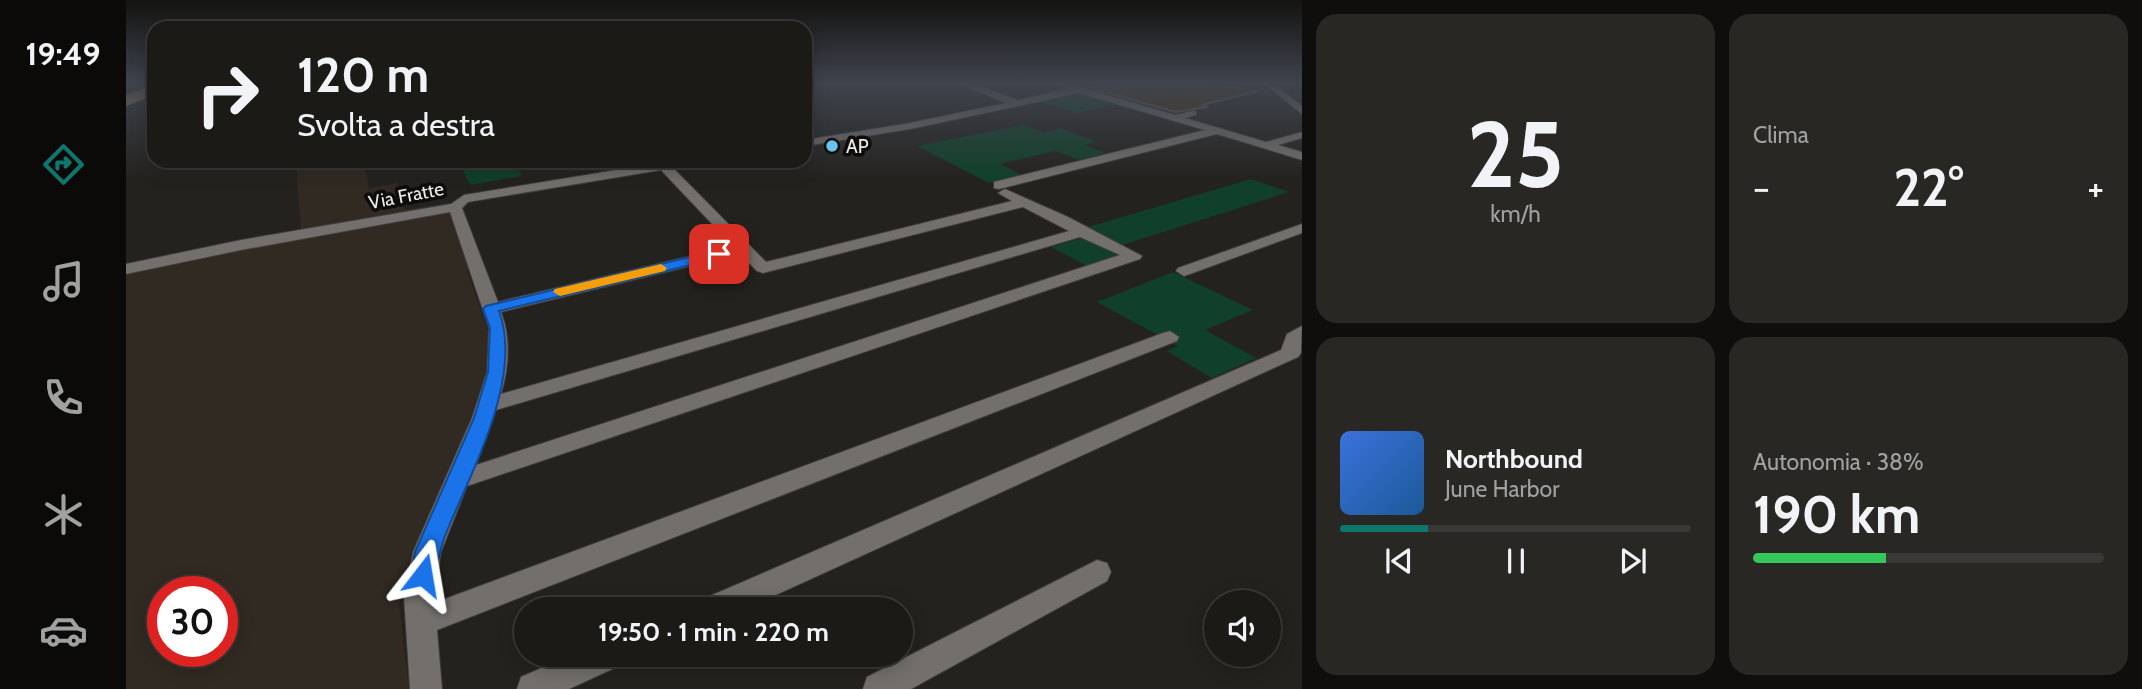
<!DOCTYPE html>
<html lang="it">
<head>
<meta charset="utf-8">
<style>
  body { margin:0; font-family:Cabin,sans-serif; background:#282724; color:#f1f3f6; height:100vh; display:flex; flex-direction:column; font-size:26px; white-space:nowrap }
  * { box-sizing:border-box; margin:0 }
  p { font-size:23px; color:#a0a1a1 }
  .icon { flex:none; width:38px; height:38px; fill:none; stroke:currentColor; stroke-width:2; stroke-linecap:round; stroke-linejoin:round }
  .map { position:relative; flex:1; overflow:hidden }
  .panel { display:flex; flex-direction:column; gap:14px; padding:14px; background:#0f0e0d; width:840px }
  .panel>* { flex:none }
  .banner { position:absolute; left:21px; top:21px; width:665px; height:147px; border-radius:21px; box-shadow:0 4px 18px #0003,0 0 0 2px #393836; background:#1b1a17; color:#f1f3f6; overflow:hidden }
  .buttons { position:absolute; left:1078px; top:590px; display:grid; gap:14px }
  .buttons a { display:grid; place-items:center; width:77px; height:77px; border-radius:50%; background:#1b1a17; box-shadow:0 4px 18px #0003,0 0 0 2px #393836; font-size:35px }
  .speed { position:absolute; left:21px; top:576px; display:flex; gap:14px; font-size:35px; font-weight:700; text-align:center }
  .speed>* { display:grid; place-content:center; width:91px; height:91px; border-radius:50%; background:#1b1a17; box-shadow:0 4px 18px #0003,0 0 0 2px #393836; line-height:1 }
  .speed .limit { border:10px solid #d22; background:#fff; color:#111 }
  .pin { position:absolute; display:grid; place-items:center; width:60px; height:60px; color:#fff; margin:-30px; border-radius:14px; box-shadow:0 4px 10px #0006 }
  .me { position:absolute; width:77px; margin:-38px; rotate:14deg; stroke-linejoin:round; filter:drop-shadow(0 0 5px #0008) }
  .turn { display:flex; align-items:center; gap:24px; height:147px; padding:0 35px; font-size:32px }
  .turn .icon { width:91px; height:91px; stroke-width:2.5 }
  .turn b { display:block; font-size:49px; line-height:60px }
  .big { font-size:52px; font-weight:700; line-height:1.1 }
  .panel .widget { flex:1; display:flex; flex-direction:column; justify-content:center; gap:10px; min-width:0; padding:0 24px; border-radius:21px; background:#282724 }
  .panel .dial { align-items:center; gap:0 }
  .dial b { font-size:91px; line-height:1 }
  .song { display:flex; align-items:center; gap:21px }
  .cover { width:84px; height:84px; border-radius:10px; background:linear-gradient(135deg,hsl(220 70% 55%),hsl(210 70% 35%)) }
  .played { height:7px; border-radius:4px; background:linear-gradient(90deg,#0f766e 25%,#393836 25%) }
  .keys { display:flex; justify-content:space-around; direction:ltr }
  .heat { display:flex; justify-content:space-between; align-items:center; font-size:38px; direction:ltr }
  .charge { height:10px; border-radius:5px; background:linear-gradient(90deg,#34c759 38%,#393836 0) }
  .panel .tiles { flex:1; display:grid; gap:14px; grid-template-columns:repeat(2,1fr) }
  .trip { position:absolute; left:388px; top:597px; width:399px; height:70px; border-radius:35px; background:#1b1a17; box-shadow:0 4px 18px #0003,0 0 0 2px #393836; font-weight:700; line-height:70px; text-align:center }
  main { display:flex; flex:1; min-height:0 }
  .tabs { display:flex; flex-direction:column; width:126px; justify-content:space-around; align-items:center; background:#0b0a09; color:#a0a1a1 }
  .tabs .icon { width:49px; height:49px }
  .tabs .selected { color:#0f766e }
  .tabs b { font-size:32px; color:#f1f3f6 }
  .map>svg:first-child { display:block }
</style>
</head>
<body>
<main>
<nav class="tabs">
<b>19:49</b>
<svg class="icon selected" aria-label="directions" viewBox="0 0 24 24"><path d="M12 3l9 9-9 9-9-9zM9 14v-3h6M13 9l2 2-2 2"/></svg>
<svg class="icon" aria-label="music" viewBox="0 0 24 24"><path d="M9 18V5l10-2v13"/><circle cx="6" cy="18" r="3"/><circle cx="16" cy="16" r="3"/></svg>
<svg class="icon" aria-label="phone" viewBox="0 0 24 24"><path d="M5 4h4l2 5-3 2q2 4 5 5l2-3 5 2v4C11 20 4 13 5 4z"/></svg>
<svg class="icon" aria-label="climate" viewBox="0 0 24 24"><path d="M12 3v18M4 7l16 10M4 17L20 7"/></svg>
<svg class="icon" aria-label="car" viewBox="0 0 24 24"><path d="M5 17H2v-5l4-1 3-4h7l3 4 3 1v5h-3M9 17h6M6 11h13"/><circle cx="7" cy="17" r="2"/><circle cx="17" cy="17" r="2"/></svg>
</nav>
<div class="map">
<svg width="1176" height="689" viewBox="0 0 1176 689">
  <rect width="100%" height="100%" fill="#24221f"/>
  <path fill="#302a22" fill-rule="evenodd" d="M174,161H238L243,188L272,183L279,210L321,203L337,208L357,268L341,271L362,331L361,374L342,429L289,553L273,605L283,689H0V265L175,230L170,162ZM37,592H96V651H37Z"/>
  <path fill="#104029" d="M955,92L993,104L950,113L915,102Z
    M897,125L917,132L934,128L970,142L958,145L980,153L954,160L929,151L874,164L896,175L863,183L791,146Z
    M333,161H386L396,176L344,185Z
    M1125,179L1163,192L996,245L959,228Z
    M957,238L995,254L961,266L925,247Z
    M1047,272L1127,310L1079,330L1130,358L1086,378L1041,351L1052,346L971,302Z"/>
  <path fill="#4d3107" stroke="#605d5a" stroke-width="2" d="M963,83H1075L1132,91L1076,105L1082,107L1049,112L962,87Z"/>
  <g fill="none" stroke-linecap="round" stroke-linejoin="round">
    <defs>
      <path id="service" d="M1048,118L1068,113"/>
      <path id="minor" d="M831,83H845L892,100L942,89L939,87L944,84L1140,142L1176,132V138L1152,145L1176,152V160L1091,134L873,189L868,188V182L1079,130L953,93L784,129L679,146V140L784,123L880,103Z
        M1137,83H1147L1176,106V114Z
        M545,161H573L547,168L640,262L886,201L872,193L879,189L942,217L1016,256L1014,259L341,486L315,552L308,603L1037,333L1044,331L1053,337L1051,341L311,630L316,689H284L278,597L287,552L346,418L361,372L363,328L324,212L115,250L0,274V264L115,240L325,204L338,195ZM535,170L607,246L372,302L336,208L342,202ZM897,207L943,231L375,394C383,367 385,338 375,312L614,254L631,271L637,273ZM954,237L994,255L350,465L370,410Z
        M1176,224V233L1064,274L1058,276L1050,271L1052,268Z
        M1176,326L1175,353L1172,357L619,609H572L577,599L1155,350L1161,334Z
        M971,560L981,563L985,572L981,581L785,689H737L741,677Z
        M447,654H499L495,665L443,689H391L395,677Z"/>
      <path id="tertiary" d="M927,83H945L950,87L944,91Z"/>
      <path id="trunk" d="M28,85V95L0,106V95Z"/>
    </defs>
    <use href="#service" stroke="#3f3c3a" stroke-width="6"/>
    <use href="#minor" stroke="#3f3c3a" stroke-width="2"/>
    <use href="#tertiary" stroke="#3f3c3a" stroke-width="2"/>
    <use href="#trunk" stroke="#3f3c3a" stroke-width="1"/>
    <use href="#service" stroke="#726f6c" stroke-width="5"/>
    <use href="#minor" fill="#726f6c" fill-rule="evenodd"/>
    <use href="#tertiary" fill="#726f6c" fill-rule="evenodd"/>
    <use href="#trunk" fill="#b07e5d" fill-rule="evenodd"/>
  </g>
  <linearGradient id="sky" x2="0" y2="1"><stop stop-color="#141311"/><stop offset="0.46" stop-color="#3f444d"/><stop offset="1" stop-color="#3f444d" stop-opacity="0"/></linearGradient>
  <rect width="1176" height="180" fill="url(#sky)"/>
  <path fill="#1a73e8" stroke="#114b97" stroke-width="2" d="M593,250L600,254L598,257L373,311C398,379 344,473 319,536C313,551 312,568 305,582L297,585L289,582L285,575L289,552L348,418L362,372L364,328L357,309L360,306Z"/>
  <path fill="#f59e0b" d="M535,264L541,268L539,271L434,296L427,292L429,289Z"/>
  <circle fill="#66c4ef" stroke="#0d0c0a" stroke-width="2.5" cx="706" cy="146" r="7"/>
  <g text-anchor="middle" stroke-width="7" stroke-linejoin="round" paint-order="stroke">
    <g font-size="19" fill="#edebe9" stroke="#0d0c0a" text-anchor="start">
      <text x="720" y="153">AP</text>
    </g>
    <g font-size="19" fill="#edebe9" stroke="#0d0c0a">
      <text transform="translate(280 195) rotate(-11)" y="7">Via Fratte</text>
    </g>
  </g>
</svg>
<div class="buttons">
<a><svg class="icon" aria-label="sound" viewBox="0 0 24 24"><path d="M4 9h4l5-4v14l-5-4H4zM17 9q2 3 0 6"/></svg></a>
</div>
<div class="speed"><div class="limit">30</div></div>
<div class="pin" style="left:593px;top:254px;background:#d93025"><svg class="icon" aria-label="arrive" viewBox="0 0 24 24"><path d="M6 21V4h12l-3 4 3 4H6"/></svg></div>
<svg class="me" style="left:297px;top:575px" viewBox="-20 -20 40 40"><path d="M0-17L14 15 0 8-14 15z" fill="#1a73e8" stroke="#fff" stroke-width="4"/></svg>
<div class="trip">19:50 · 1 min · 220 m</div>
<div class="banner">
<div class="turn"><svg class="icon" aria-label="right" viewBox="0 0 24 24"><path d="M7 20v-9h11M14 6l5 5-5 5"/></svg><div><b>120 m</b>Svolta a destra</div></div>
</div>
</div>
<section class="panel">
<div class="tiles">
<div class="widget dial"><b>25</b><p>km/h</p></div>
<div class="widget"><p>Clima</p>
<div class="heat"><a>−</a><b class="big">22°</b><a>+</a></div>
</div>
<div class="widget">
<div class="song"><i class="cover"></i><div><b>Northbound</b><p>June Harbor</p></div></div>
<div class="played"></div>
<div class="keys"><svg class="icon" aria-label="previous" viewBox="0 0 24 24"><path d="M18 5L8 12l10 7zM5 5v14"/></svg><svg class="icon" aria-label="pause" viewBox="0 0 24 24"><path d="M8 5v14M16 5v14"/></svg><svg class="icon" aria-label="next" viewBox="0 0 24 24"><path d="M6 5l10 7-10 7zM19 5v14"/></svg></div>
</div>
<div class="widget"><p>Autonomia · 38%</p><b class="big">190 km</b><div class="charge"></div></div>
</div>
</section>
</main>
</body>
</html>
